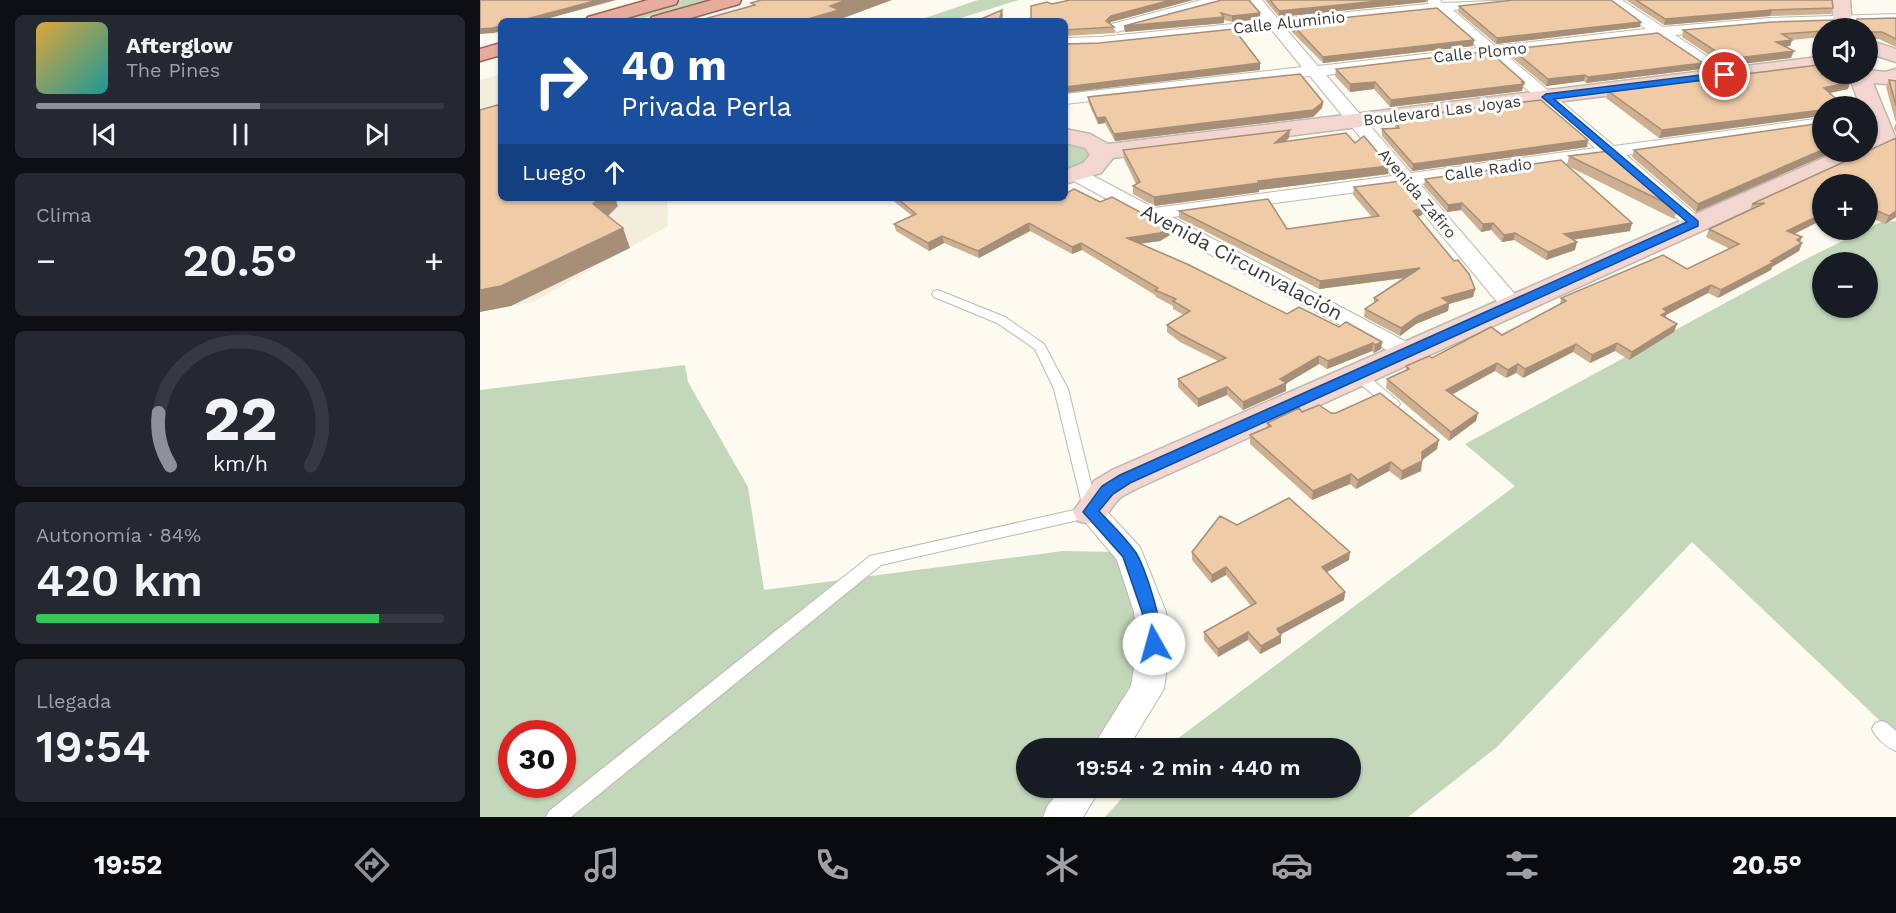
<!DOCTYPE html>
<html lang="es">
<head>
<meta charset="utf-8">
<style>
  body { margin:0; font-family:"Work Sans",sans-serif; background:#242831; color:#f1f3f6; height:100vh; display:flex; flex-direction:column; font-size:22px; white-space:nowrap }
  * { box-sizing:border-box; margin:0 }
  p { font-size:20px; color:#9ea1a6 }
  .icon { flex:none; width:33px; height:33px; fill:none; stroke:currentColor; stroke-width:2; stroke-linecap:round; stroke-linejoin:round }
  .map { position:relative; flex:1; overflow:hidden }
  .drawer { display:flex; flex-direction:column; gap:15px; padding:15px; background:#0d0f14; width:480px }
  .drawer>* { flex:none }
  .banner { position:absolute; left:18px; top:18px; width:570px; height:183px; border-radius:9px; box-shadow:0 2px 4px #0004; background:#1a4fa0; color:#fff; overflow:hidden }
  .tools { position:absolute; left:1332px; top:18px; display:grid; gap:12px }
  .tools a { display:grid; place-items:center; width:66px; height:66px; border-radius:50%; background:#171b24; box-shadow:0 2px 4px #0004; font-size:30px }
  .speed { position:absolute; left:18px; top:720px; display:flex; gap:12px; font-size:30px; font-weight:700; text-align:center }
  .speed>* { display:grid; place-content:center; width:78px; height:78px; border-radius:50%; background:#171b24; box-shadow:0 2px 4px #0004; line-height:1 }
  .speed .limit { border:9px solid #d22; background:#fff; color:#111 }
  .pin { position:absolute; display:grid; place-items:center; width:51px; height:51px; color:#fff; margin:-26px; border:3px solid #fff; border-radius:50%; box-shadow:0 2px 6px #0007 }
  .me { position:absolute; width:66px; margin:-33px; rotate:353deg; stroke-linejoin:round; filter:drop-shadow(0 0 4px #0008) }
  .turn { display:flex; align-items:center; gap:21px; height:126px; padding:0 24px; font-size:27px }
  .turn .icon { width:78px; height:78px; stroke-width:2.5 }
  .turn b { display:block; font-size:42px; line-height:51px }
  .then { display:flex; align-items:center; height:57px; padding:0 24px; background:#0003; gap:12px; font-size:22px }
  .big { font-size:45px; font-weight:600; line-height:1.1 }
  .drawer .card { flex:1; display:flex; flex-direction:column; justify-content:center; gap:9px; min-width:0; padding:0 21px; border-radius:9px; background:#242831 }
  .drawer .dial { align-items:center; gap:0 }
  .dial svg { height:156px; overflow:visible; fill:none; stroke:#363941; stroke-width:7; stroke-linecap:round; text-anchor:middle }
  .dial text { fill:#f1f3f6; stroke:none }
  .song { display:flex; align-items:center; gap:18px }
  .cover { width:72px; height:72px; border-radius:9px; background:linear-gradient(135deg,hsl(40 70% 55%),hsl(180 70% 35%)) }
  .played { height:6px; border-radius:3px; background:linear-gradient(90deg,#8c9099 55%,#363941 55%) }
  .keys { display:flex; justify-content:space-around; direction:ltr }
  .heat { display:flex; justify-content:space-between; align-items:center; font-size:33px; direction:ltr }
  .charge { height:9px; border-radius:4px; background:linear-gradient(90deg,#34c759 84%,#363941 0) }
  .trip { position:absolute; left:536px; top:738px; width:345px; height:60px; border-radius:30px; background:#171b24; box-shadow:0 2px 4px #0004; font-weight:600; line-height:60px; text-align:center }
  .dock { display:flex; height:96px; justify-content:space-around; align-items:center; background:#090b0e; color:#9ea1a6 }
  .dock .icon { width:42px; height:42px }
  .dock .selected { color:#8c9099 }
  .dock b { font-size:27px; color:#f1f3f6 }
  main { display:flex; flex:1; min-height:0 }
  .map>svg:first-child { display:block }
</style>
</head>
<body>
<main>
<section class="drawer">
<div class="card">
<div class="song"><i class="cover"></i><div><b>Afterglow</b><p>The Pines</p></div></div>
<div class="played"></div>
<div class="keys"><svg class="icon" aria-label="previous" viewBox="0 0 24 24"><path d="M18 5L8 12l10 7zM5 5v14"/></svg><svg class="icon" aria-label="pause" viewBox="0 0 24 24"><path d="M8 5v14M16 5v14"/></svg><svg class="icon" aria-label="next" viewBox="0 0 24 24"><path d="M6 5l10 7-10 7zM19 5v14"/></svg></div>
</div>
<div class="card"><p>Clima</p>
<div class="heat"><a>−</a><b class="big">20.5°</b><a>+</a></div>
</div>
<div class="card dial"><svg viewBox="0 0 100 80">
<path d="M14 69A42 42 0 1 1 86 69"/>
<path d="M14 69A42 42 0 0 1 8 42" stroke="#8c9099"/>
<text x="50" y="56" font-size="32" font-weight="700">22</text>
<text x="50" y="72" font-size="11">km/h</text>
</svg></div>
<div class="card"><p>Autonomía · 84%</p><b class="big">420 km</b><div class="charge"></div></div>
<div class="card"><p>Llegada</p><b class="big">19:54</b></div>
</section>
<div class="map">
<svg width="1416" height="817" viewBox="0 0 1416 817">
  <rect width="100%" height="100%" fill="#fdfaef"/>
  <path fill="#f3eedb" d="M21,74V198H187L188,226L53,302L0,312V80Z"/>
  <path fill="#c3d8ba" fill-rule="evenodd" d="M202,0H229L153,21H132Z
    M498,0H539L471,21H436Z
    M585,141L608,147L613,158L585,173Z
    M1416,221V736L1212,542L1017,747L928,817H625L651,788H870V748H685L1035,486L985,444L1328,258L1401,222ZM1342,262H1388V308H1342Z
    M205,365L208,382L268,487L284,590L583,551L640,552L657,587L663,690L624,748H546V788H598L578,817H0V390ZM32,734H82V784H32Z"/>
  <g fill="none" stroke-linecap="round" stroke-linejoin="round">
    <defs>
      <path id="lane" d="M458,290L525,317L564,344L588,389L618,512L616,516L401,565L91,817H66L69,811L390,556L603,508L574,389L555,349L517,323L454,297L452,294L454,291Z
        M878,371L883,372L918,401L920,404L918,407H908L873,378L871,375L873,372Z
        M1401,721L1407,723L1416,731V751C1406,747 1396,738 1392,729L1395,723Z"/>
      <path id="street" d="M721,0H745L743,3L637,32L629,27L632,24Z
        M767,0H782L798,19L948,4V0H960L963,3L1039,0L1032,4L973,10L1015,46L1166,29L1125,0H1142L1183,27L1290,18L1416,14V22L1290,26L1195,35L1251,72L1253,75L1245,80L1239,78L1177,37L1025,54L1134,146L1342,118V128L1146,155L1221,219L1224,223L1221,227H1207L1126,158L940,184L1039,299L1042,304L1039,309L1031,311L1023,309L921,186L692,217L934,346L938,351L934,356L926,358L918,356L590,179L587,175L590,171H604L674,208L912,176L830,76L585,104V94L822,67L791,29L619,47L585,48V38L619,37L784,21ZM957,12L998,48L838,66L805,28ZM1008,56L1115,148L931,173L846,75Z
        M611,502L621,505L660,547L686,612L690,644L684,689L648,748H612L651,686L658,644L654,612L637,560L597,512L601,505Z
        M582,788H621L603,817H563L568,805Z"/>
      <path id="secondary" d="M1352,0H1370L1372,28H1354Z
        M1388,40L1416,49V62L1388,53Z
        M1338,57L1342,58V68L1338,69L633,158L621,173L585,184V170L603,163L610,155L605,148L585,143V129L610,134L628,144Z
        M1416,69V82L1405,84L1393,83L1416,139C1408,150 1392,148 1384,157L658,488C652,491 645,494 640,498C623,514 628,530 598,521L593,512L614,481L632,470L1357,152H1388V138L1391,136L1388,126V106H1380L1371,81L1357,78L1353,74H1388V70L1405,72Z"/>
      <path id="primary" d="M168,0H198L196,4L136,21H105L108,17Z
        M232,0H261L259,4L200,21H169L172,17Z
        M21,43V55L0,61V49Z"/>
    </defs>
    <use href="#lane" stroke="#bcb9af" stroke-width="2"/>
    <use href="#street" stroke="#bcb9af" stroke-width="2"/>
    <use href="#secondary" stroke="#bcb9af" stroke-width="3"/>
    <use href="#primary" stroke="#9f6150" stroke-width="3"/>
    <use href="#lane" fill="#fff" fill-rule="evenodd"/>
    <use href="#street" fill="#fff" fill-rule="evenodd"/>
    <use href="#secondary" fill="#f2d6cf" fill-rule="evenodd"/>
    <use href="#primary" fill="#e6ad9e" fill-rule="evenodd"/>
  </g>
  <path fill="#ceaf90" d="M590,0H713L631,22L630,24L634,27L635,33L585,36V21L572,4Z
    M742,0L780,19L752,22L744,20V23L645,32L644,26Z
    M785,0H947L946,2L799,17Z
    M1146,0H1352L1353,8L1351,14L1290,16L1184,25Z
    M979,6L1160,27L1016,44L978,12Z
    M1416,18V47L1399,39H1388V28H1342V37L1312,40L1310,46L1306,47L1311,58L1246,66L1202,37L1203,30L1375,24Z
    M811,23L993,46L843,63L810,30Z
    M1032,49L1221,69L1106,83L1104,81L1066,86L1030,56Z
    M856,69L1044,82L1042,91L910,107L894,89L870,92L855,76Z
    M1409,80L1416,81V133L1414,128L1416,123L1406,87Z
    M1370,82L1368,89L1350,93L1179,138L1126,98L1128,91Z
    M608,97L843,102L842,108L833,117L635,141L625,123L618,124L609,104Z
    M924,117L1107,147L932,171L902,136V129L915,128L916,121L924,120Z
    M809,138L805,142L875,143L909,166L908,174L779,190V192L674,206L653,194V186L656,184L644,159L643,150Z
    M1416,138V217L1405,224L1388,216V184H1342V220L1314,234L1320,242L1322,243L1319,251L1292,267L1291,270L1238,298L1228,293L1186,315L1185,317L1197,324L1194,332L1149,360L1135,351L1110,363L1093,352L1043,378L1036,373L1026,378L1015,371L972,394L996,421L969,441L906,388L907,379L926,370V366L1022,335L1080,304L1081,298L1207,269L1250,249L1226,237L1229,229L1270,210L1272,204Z
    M1154,150L1342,152H1353L1216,212L1152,157Z
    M1089,156L1198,209L1194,219L1088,166L1152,223L1150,231L1093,240L1095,250L1066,260L1034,240L1022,242L1011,230L1001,232L981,210L967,212L944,186L945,179L1087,165Z
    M874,187L944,208L942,215L938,217L995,289L993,297L969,304L968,311L936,324L920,336L884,317L885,309L894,303V298L925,278L839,289L699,218V211L807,229L892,217L873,195Z
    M410,198H585L620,202L690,228V235L680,241L660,244L807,314L859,327L902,342L901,349L894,353L892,351L847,369L839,364L806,383V391L763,410L747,395L718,407L698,387V379L738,361L700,342L687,332V325L704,315L693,309V306L676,297L675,295L602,250L592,254L550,231L499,258L464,243L449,251L416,231L414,224L432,216Z
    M822,412L851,413L957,449L942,460L941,471L921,480L909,471L876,489L870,484L832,500L770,444V435L787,428V423Z
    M757,525L869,560L847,572L865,592L864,600L801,634V643L780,654L768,640L738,657L724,640V632L771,606L746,575L731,583L712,560V552Z"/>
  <path fill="#a78e76" d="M118,0H136L59,21H39Z
    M366,0H412L361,19V21H321L350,6Z
    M691,0H713L631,22L627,27L626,21L631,16Z
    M909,0H947L946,2L799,17V11Z
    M522,10L523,16L521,21H519Z
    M1292,10L1290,16L1184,25L1185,19Z
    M780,13V19L752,22V16Z
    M744,17V23L645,32L644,26Z
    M1161,22L1160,27L1016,44L1017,38Z
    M21,26V31L14,33L0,34V29Z
    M994,40L993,46L843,63V57Z
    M1312,40L1310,46L1294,48L1296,42Z
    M1314,51L1311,58L1246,66L1248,59Z
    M780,63V70L585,93V87Z
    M1223,63L1221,69L1106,83L1108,77Z
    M1105,75L1104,81L1066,86L1068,79Z
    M895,82L894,89L870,92V84Z
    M1044,82L1042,91L910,107L911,100Z
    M1370,82L1368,89L1341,95L1344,88Z
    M843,102L842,108L833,117L635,141L634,134Z
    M1342,110V116L1179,138L1182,130Z
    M625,117V123L618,124L617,118Z
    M810,130L809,138L794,152L795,143Z
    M1108,140L1107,147L932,171L933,164Z
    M1342,150V152H1353L1216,212L1218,204Z
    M909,166L908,174L779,190V192L674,206V197L778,181Z
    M119,198H135L138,206L121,223L113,204Z
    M982,203L981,210L967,212L968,205Z
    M944,208L942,215L932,219L933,211Z
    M1416,211V217L1405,224L1409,216Z
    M1342,214V220L1304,239L1307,231Z
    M549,223L550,231L499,258L498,251Z
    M1013,223L1011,230L1001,232L1003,224Z
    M1152,223L1150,231L1082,241L1084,234Z
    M143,228L150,248L31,306L0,312V290Z
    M690,228V235L680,241L647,245V238Z
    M1035,233L1034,240L1022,242L1024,235Z
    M462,236L464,243L449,251L448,243Z
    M1322,237L1319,244L1322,243L1319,251L1292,267L1291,270L1238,298L1241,290L1291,261L1317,240Z
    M1097,242L1095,250L1066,260L1068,252Z
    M601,243L602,250L592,254V247Z
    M940,268L938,276L839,289L840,281Z
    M1231,285L1228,293L1186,315L1185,320L1179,323L1183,309Z
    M995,289L993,297L969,304L968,311L936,324L920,336L921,328L962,298Z
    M1197,324L1194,332L1149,360L1152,352Z
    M902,342L901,349L894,353L895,345Z
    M893,343L892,351L847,369L848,361Z
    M1137,343L1135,351L1110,363L1112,355Z
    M1096,344L1093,352L1043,378L1045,369Z
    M839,356V364L804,385L806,383V391L763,410V402Z
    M1017,363L1015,371L964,399L966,390Z
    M1038,364L1036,373L1026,378L1028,370Z
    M747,387V395L718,407V399Z
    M998,413L996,421L969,441L971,432Z
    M959,440L957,449L941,461L942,452Z
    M942,461L941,471L921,480L922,471Z
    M911,462L909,471L876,489L878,480Z
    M871,474L870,484L832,500L833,491Z
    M870,552L869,560L841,575L842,567Z
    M746,567V575L731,583L732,575Z
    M865,592L864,600L796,637L797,629Z
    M768,632V640L738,657V649Z
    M801,635V643L780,654L781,646Z"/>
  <path fill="#efcba8" stroke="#a78e76" stroke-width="1.5" d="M0,0H118L39,21H21V26L12,28L0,29Z
    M281,0H366L350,6L359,10L321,21H217L275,5L271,3Z
    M590,0H691L631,16L626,21L634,27L585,30V21H551V6L567,2L572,4Z
    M742,0H769L780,13L752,16L741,13L744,17L644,26Z
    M790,0H909L799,11Z
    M1034,0H1131L1161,22L1017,38L979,6Z
    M1156,0H1352L1353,8L1292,10L1185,19Z
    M957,8L994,40L843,57L811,23Z
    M522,10L519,21H496Z
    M1416,18V39L1402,32H1388V28H1342V31L1302,34L1312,40L1296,42L1314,51L1248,59L1203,30L1292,22L1354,20L1356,24H1375L1377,19Z
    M754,29L780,63L585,87V44L619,43Z
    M1178,33L1223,63L1108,77L1105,75L1068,79L1032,49Z
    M1009,51L1044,82H1042L1044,84L911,100L895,82L870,84L856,69Z
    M1338,65L1342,67V74H1355L1370,82L1344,88L1364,106H1342V110L1182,130L1128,91Z
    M820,74L843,102L833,110L634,134L625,117L617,118L608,97Z
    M1409,80L1416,81V105Z
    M1061,100L1108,140L933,164L902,129L919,128L916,121L927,120L924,117Z
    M21,104V198H119L113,204L143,228L21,286L0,290V110Z
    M1342,123V150L1218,204L1154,150Z
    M1390,123L1389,142H1388V124Z
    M810,130L795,143L866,133L875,143L884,136L909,166L778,181L779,183L674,197L653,186L660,182L643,150Z
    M1416,138V211L1409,216L1388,207V184H1342V214L1307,231L1322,237L1317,240L1322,243L1291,261L1294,262L1241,290L1231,285L1183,309L1187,312L1181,315L1197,324L1152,352L1137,343L1112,355L1096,344L1045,369L1038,364L1028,370L1017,363L966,390L998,413L971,432L907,379L929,369L926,366L949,356L952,358L1011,327L1022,335L1086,301L1081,298L1183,255L1207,269L1259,244L1229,229L1285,203L1272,204Z
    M1129,151L1198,209L1089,156Z
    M1081,160L1152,223L1084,234L1097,242L1068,252L1035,233L1024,235L1013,223L1003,224L982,203L968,205L945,179Z
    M921,181L944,208L933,211L974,261L978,260L989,274L995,289L962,298L969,303L938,316L921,328L885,309L898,300L894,298L940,268L840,281L699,211L788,199L807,229L899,216L874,187Z
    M594,189L620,202L632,197L690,228L680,233L647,238L707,264L807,314L819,307L859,327L866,322L902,342L895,345L893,343L848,361L839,356L800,379L806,383L763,402L747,387L718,399L698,379L746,358L700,334L687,325L710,311L693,301L696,299L675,290L678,288L601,243L592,247L549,223L498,251L462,236L448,243L414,224L436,214L417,198H585V194Z
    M900,393L959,440L942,452V461L922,471L911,462L878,480L871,474L833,491L770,435L791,426L787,423L819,408L822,412L839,405L851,413H856Z
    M809,498L870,552L842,567L865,592L797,629L801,635L781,646L768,632L738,649L724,632L776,603L746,567L732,575L712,552L740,516L757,525Z"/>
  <path fill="#1a73e8" stroke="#114b97" stroke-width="1.5" d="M1245,72L1250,75L1248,77L1074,99L1218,221V226L650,483L633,494L619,511C631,524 644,536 654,550C665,563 687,635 680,649L674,651L668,649L662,612L643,557L603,512L622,486L640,475L1207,222L1062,97L1066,94Z"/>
  <g text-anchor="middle" stroke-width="6" stroke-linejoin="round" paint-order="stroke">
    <g font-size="16" fill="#3b3a35" stroke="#fff">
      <text transform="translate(809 22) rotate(-6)" y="6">Calle Aluminio</text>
      <text transform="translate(1000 52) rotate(-6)" y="6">Calle Plomo</text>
      <text transform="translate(962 110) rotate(-7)" y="6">Boulevard Las Joyas</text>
      <text transform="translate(1008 169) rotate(-8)" y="6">Calle Radio</text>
      <text transform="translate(938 193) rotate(50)" y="6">Avenida Zafiro</text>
    </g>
    <g font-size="20" fill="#3b3a35" stroke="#fff">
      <text transform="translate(762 262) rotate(28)" y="7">Avenida Circunvalación</text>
    </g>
  </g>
</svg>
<div class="tools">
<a><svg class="icon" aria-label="sound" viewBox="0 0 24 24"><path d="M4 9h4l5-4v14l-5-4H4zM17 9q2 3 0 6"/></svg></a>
<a><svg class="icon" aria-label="search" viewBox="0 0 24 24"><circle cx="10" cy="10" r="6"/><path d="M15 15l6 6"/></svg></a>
<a>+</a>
<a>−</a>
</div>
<div class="speed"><div class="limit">30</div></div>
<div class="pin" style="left:1245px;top:75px;background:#d93025"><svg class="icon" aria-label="arrive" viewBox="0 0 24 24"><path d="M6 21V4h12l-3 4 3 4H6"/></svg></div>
<svg class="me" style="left:674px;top:644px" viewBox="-20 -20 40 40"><circle r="19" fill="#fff"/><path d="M0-13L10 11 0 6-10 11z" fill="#1a73e8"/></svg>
<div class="trip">19:54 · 2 min · 440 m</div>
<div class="banner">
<div class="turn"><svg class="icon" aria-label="right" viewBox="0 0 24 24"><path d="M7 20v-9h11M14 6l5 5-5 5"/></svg><div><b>40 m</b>Privada Perla</div></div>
<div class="then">Luego<svg class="icon" aria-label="ahead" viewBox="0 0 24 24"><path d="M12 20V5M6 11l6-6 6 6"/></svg></div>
</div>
</div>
</main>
<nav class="dock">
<b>19:52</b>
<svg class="icon selected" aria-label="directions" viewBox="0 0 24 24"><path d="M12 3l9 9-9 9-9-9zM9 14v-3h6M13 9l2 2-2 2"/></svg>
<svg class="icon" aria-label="music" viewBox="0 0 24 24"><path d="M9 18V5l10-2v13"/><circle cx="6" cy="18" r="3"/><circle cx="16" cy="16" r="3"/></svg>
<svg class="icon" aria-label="phone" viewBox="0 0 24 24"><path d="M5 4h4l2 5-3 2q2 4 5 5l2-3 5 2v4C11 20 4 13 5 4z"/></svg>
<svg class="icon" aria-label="climate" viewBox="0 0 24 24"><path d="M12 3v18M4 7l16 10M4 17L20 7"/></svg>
<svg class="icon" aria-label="car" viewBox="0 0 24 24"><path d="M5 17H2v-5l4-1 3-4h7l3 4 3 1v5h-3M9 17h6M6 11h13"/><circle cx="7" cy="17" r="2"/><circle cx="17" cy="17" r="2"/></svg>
<svg class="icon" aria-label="filters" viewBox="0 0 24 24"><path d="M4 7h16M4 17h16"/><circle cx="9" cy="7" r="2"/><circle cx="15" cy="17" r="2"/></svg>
<b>20.5°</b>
</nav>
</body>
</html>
